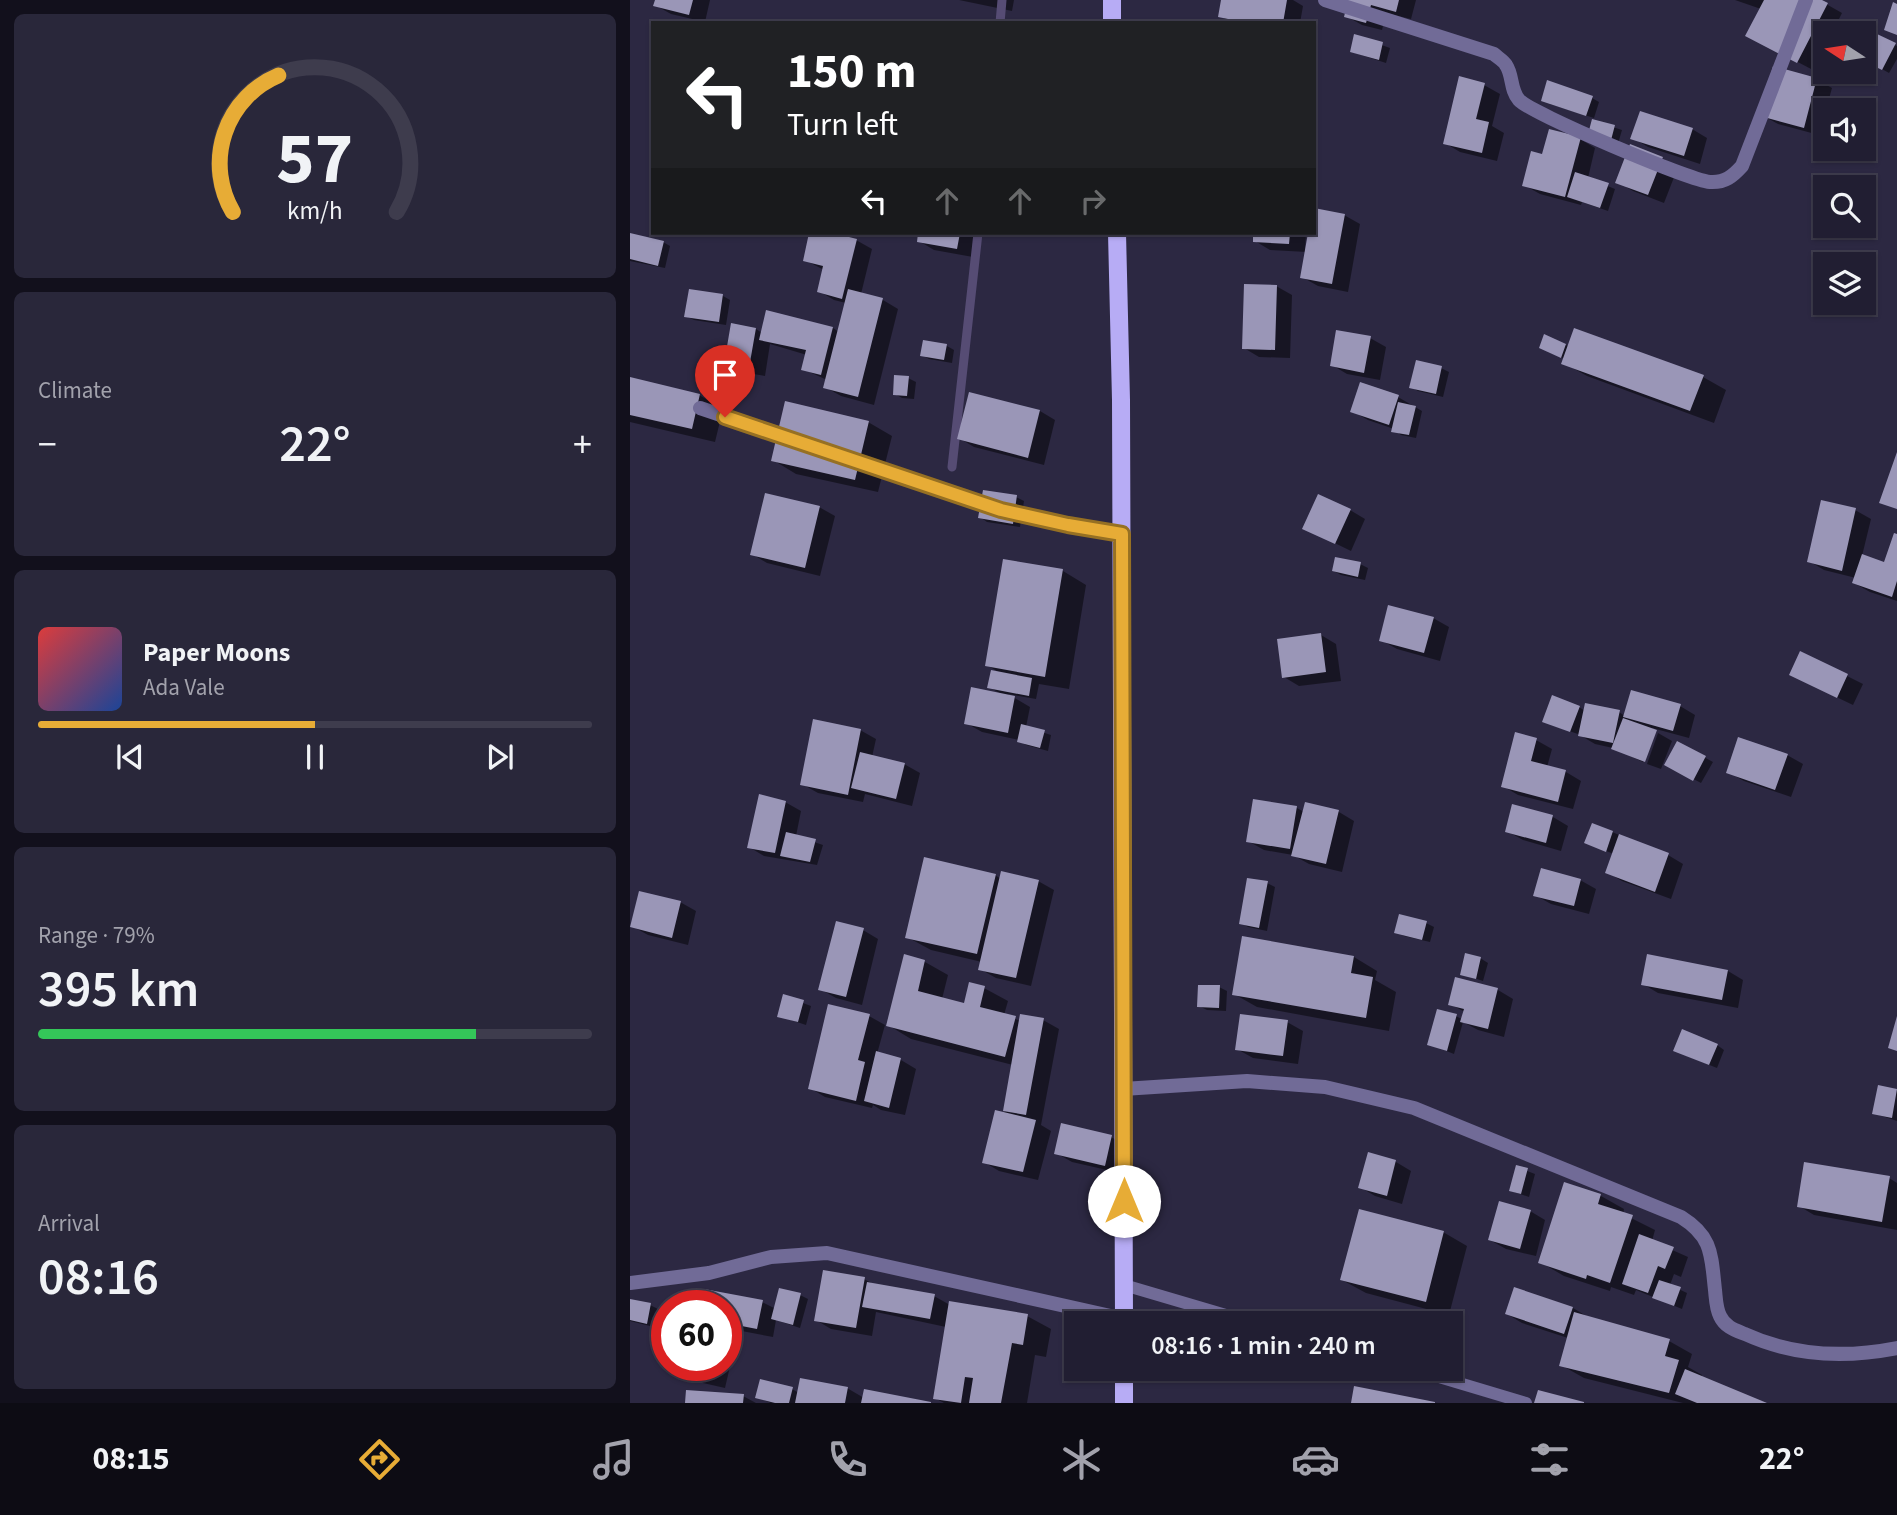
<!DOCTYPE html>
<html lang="en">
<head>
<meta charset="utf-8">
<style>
  body { margin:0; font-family:"Source Sans 3",sans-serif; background:#29273a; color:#f1f3f6; height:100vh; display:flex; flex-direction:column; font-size:26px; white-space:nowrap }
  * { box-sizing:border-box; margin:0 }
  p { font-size:23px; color:#a2a2ac }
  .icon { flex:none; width:38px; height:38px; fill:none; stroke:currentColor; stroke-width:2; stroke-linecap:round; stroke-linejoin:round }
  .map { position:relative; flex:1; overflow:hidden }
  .drawer { display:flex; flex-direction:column; gap:14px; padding:14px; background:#12101c; width:630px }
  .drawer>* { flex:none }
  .banner { position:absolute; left:21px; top:21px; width:665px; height:214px; border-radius:0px; box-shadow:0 2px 5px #0004,0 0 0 2px #3e3c4d; background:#202124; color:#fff; overflow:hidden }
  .needle { width:46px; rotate:282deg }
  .controls { position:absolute; left:1183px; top:21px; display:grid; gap:14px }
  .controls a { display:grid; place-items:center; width:63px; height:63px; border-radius:0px; background:#211e32; box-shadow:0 2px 5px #0004,0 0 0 2px #3e3c4d; font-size:35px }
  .speed { position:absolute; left:21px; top:1290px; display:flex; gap:14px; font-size:35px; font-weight:700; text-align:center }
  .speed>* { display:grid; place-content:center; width:91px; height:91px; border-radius:50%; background:#211e32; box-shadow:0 2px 5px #0004,0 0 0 2px #3e3c4d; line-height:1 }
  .speed .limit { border:10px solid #d22; background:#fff; color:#111 }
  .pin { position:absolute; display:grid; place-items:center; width:60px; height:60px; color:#fff; margin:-72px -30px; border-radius:50% 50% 50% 0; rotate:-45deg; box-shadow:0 0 7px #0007 }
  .pin .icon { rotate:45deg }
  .me { position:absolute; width:77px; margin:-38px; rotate:0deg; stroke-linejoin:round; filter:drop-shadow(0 0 5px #0008) }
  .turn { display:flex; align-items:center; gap:24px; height:147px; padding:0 21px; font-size:32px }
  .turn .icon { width:91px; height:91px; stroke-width:2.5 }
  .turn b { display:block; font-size:49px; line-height:60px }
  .lanes { display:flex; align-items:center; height:66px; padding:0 21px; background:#0003; justify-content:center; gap:35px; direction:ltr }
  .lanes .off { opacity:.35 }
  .big { font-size:52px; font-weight:600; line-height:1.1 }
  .drawer .tile { flex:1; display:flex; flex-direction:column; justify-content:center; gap:10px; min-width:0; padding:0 24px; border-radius:10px; background:#29273a }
  .drawer .dial { align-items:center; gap:0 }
  .dial svg { height:182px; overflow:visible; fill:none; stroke:#3e3c4d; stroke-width:7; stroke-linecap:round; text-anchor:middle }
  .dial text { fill:#f1f3f6; stroke:none }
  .song { display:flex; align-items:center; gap:21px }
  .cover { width:84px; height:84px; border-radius:10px; background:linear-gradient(135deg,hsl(0 70% 55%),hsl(220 70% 35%)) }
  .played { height:7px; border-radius:4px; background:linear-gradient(90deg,#e7ac36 50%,#3e3c4d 50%) }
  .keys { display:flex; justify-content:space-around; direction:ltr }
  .heat { display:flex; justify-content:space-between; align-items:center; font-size:38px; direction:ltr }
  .charge { height:10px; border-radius:5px; background:linear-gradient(90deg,#34c759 79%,#3e3c4d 0) }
  .trip { position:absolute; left:434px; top:1311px; width:399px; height:70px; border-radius:0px; background:#211e32; box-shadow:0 2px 5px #0004,0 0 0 2px #3e3c4d; font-weight:600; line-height:70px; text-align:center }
  .tab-bar { display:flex; height:112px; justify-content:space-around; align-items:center; background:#0d0c14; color:#a2a2ac }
  .tab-bar .icon { width:49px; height:49px }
  .tab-bar .selected { color:#e7ac36 }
  .tab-bar b { font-size:32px; color:#f1f3f6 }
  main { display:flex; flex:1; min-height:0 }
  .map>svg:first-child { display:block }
</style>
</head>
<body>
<main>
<section class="drawer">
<div class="tile dial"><svg viewBox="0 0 100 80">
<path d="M14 69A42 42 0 1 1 86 69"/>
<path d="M14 69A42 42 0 0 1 34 9" stroke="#e7ac36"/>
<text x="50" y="56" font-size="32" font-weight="700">57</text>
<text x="50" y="72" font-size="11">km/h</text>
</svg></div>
<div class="tile"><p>Climate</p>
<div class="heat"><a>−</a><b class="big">22°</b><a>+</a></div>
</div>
<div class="tile">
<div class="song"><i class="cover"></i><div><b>Paper Moons</b><p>Ada Vale</p></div></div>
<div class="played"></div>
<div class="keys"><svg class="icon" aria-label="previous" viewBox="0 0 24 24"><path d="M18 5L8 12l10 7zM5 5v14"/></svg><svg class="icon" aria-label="pause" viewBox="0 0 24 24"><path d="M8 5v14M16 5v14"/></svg><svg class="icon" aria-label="next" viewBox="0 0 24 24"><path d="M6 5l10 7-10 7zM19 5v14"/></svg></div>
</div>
<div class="tile"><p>Range · 79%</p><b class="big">395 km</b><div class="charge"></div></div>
<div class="tile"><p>Arrival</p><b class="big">08:16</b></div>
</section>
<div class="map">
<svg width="1267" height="1403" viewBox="0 0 1267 1403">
  <rect width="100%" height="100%" fill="#2c2842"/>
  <path fill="#0007" d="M27,0H80L75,22L41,14L25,5Z
    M329,0H384L382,11Z
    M593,0H663L673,6L670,23H602L590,16Z
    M720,0H786L781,19L756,13L752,30L732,25L716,16Z
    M1105,0H1189L1212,13L1202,33H1195V46L1183,70L1133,44L1131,9Z
    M726,36L760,48L756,63L722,52Z
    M1248,37L1267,46V59L1259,73L1236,60Z
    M1186,79L1202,88L1189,135L1148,124L1132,115Z
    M854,85L870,94L862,126L874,133L867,161L830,152L815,143Z
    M962,98L969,102L964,118L920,104Z
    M964,121L992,130L987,147Z
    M1062,129L1077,138L1070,164L1018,147L1003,138Z
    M950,139L965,148L958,178L985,189L978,211L952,202L951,205L910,194L894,185L913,156Z
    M1032,158L1048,167L1034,203L1003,191L988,182Z
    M714,215L730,224L718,292L688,286L672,277L677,252L640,250L625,241V233H676L675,249H677L680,233H684Z
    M181,233H196L226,240L242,249L231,294L253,300L268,309L244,405L211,396L195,387L197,380L173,369L177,355L140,344L135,376L111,372L96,363L126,329L132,333L203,328L209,332L216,303L204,300L189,291L194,270L175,260Z
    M290,233H347L343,257L304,250L289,241Z
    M0,235L33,242L40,246L35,268L0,261Z
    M646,286L662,295L660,358L629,357L614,348Z
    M61,291L93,296L100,300L96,325L64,320L56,316Z
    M740,338L756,347L750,380L717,374L702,365Z
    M935,345L1073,377L1096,390L1084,423L957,376L934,363L935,359L918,352Z
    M317,346L324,350L322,363L299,359L292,355Z
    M811,368L819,372L813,397L788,391L781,387Z
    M278,378L286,382L284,399L272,398L265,394Z
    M0,379L69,395L93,409L85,442L0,422Z
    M731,385L768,397L792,411L786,438L771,435L764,429L738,420L722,411Z
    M410,411L425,420L414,465L344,447L329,438Z
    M238,422L262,436L248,492L166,474L143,460Z
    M386,497L394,501L390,527L357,522L350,517Z
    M189,507L205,516L190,576L137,563L122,554Z
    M720,510L735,519L721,551L674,528Z
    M1225,510L1241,519L1232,556L1255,564L1267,536V601L1240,592L1224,583L1226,578L1194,570L1179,561Z
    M375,561L433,571L456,585L439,689L409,684L406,699L378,694L400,707L396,727L421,735L418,751L396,745L389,740L352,732L336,723L373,695L359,687L370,673L357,665Z
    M730,564L738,568L735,580L711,575L704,571Z
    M803,618L819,627L810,661L767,649L751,640Z
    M691,635L706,644L711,681L669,686L654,677Z
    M1171,653L1233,684L1223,705L1177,683Z
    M1050,706L1065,715L1059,738L1022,728L1025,732L1013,762L983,748L965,744L948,734L921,725L949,707L955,711L989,712L995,716Z
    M230,730L246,739L242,757L274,764L290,773L282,806L235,794L233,802L188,793L172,784Z
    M1028,733L1042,741L1031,769L1017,764Z
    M906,740L922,749L917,767L936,772L951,781L943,809L888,795L873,786Z
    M1048,743L1083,762L1071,783L1037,765Z
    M1157,755L1173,764L1161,797L1114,781L1098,772Z
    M155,802L171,811L166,836L193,845L187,865L134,856L119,847Z
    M676,804L709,812L724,821L712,872L679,864L663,855L634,850L618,841L667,808L674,812Z
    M923,817L938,826L931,851L893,840L877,831Z
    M982,832L1038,855L1053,864L1041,899L992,881L977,872L984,854L963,846Z
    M365,875L371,879L408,881L424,890L401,986L366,978L350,969L352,962L301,950L277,937Z
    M950,880L966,889L959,914L921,904L905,895Z
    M637,883L645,887L637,931L618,927L611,923Z
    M50,902L66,911L58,945L18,935L2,926Z
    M796,923L804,927L800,942L774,936L766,932Z
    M233,930L248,939L232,1005L206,998L190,989Z
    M1018,956L1098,971L1113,980L1108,1008L1028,993L1013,984Z
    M275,957L295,962L318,975L312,999L335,1005L354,988L378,1001L374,1015L391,1021L413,1020L429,1029L411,1125L421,1131L408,1180L369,1171L354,1162L374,1114L383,1065L281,1039L258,1025Z
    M724,957L747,971L745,980L766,992L759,1031L627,1007L604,994Z
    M850,958L858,963L853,981L832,974Z
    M826,979L868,990L883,999L874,1037L848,1030L833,1022L824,1054L799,1044L826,1016L833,1020L835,1012L820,1004Z
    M589,987L597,991L596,1011L577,1010L569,1006Z
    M154,996L181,1006L176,1025L149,1016Z
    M239,1016L255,1025L247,1054L271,1060L286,1069L275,1115L251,1110L243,1105L242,1108L195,1097L180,1088Z
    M657,1022L673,1031L668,1064L623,1058L607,1049Z
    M1087,1045L1094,1050L1087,1068L1052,1054Z
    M1249,1087L1267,1090V1121L1243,1113Z
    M481,1137L497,1146L490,1173L442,1162L426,1153Z
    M739,1154L766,1162L781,1171L772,1204L745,1196L730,1187Z
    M887,1167L905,1174L899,1197L881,1191Z
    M1259,1178L1267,1183V1230L1184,1215L1169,1206Z
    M936,1184L971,1196L994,1209L993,1214L1025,1230L1022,1241L1058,1257L1051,1277L1044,1274L1040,1285L1057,1293L1052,1309L1006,1290L1004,1295L981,1287L980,1291L934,1276L910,1262Z
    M900,1211L915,1220L906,1256L876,1249L860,1240Z
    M813,1232L837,1246L819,1315L736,1293L712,1280Z
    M234,1279L245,1285L304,1296L320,1305L397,1316L421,1329L416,1357L405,1355L397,1403H314L305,1398L316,1327L246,1312L242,1336L201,1329L186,1320Z
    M170,1295L178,1299L170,1328L146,1320L143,1337L96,1328V1306L132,1302L146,1309Z
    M0,1300L20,1305L28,1309L24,1327L0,1321Z
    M943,1308L958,1317L1039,1341L1062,1354L1058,1367L1072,1375L1071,1377L1132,1403H1053L954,1378L931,1365L938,1338L892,1323L877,1314Z
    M96,1330L107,1336L95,1388L73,1383L57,1374L59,1365H96Z
    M217,1388L234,1398L299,1403H141L127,1397L162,1389L169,1393Z
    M113,1396L126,1403H57Z"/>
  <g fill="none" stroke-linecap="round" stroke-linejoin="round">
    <path stroke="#564c74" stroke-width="9" d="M370,23L372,0
      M322,467L348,233"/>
  </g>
  <path fill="#9a96b7" d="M25,0H63L59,15L23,6Z
    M591,0H657L653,23H618L588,17Z
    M718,0H769L766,12L741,5L736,23L714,17Z
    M1134,0H1192L1198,3L1167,63L1115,36Z
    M1263,2L1267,4V35L1254,30Z
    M724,34L753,42L749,60L720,52Z
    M1247,34L1266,43L1252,70L1234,61Z
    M1143,66L1187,78L1174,128L1130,116Z
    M829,76L855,83L846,119L859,122L852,153L813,144Z
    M917,80L963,96L956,116L911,101Z
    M1010,111L1063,128L1054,156L1000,139Z
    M962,119L985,125L980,144L957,138Z
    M919,129L951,137L935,197L892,186L901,151L912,154Z
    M1000,144L1033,157L1018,195L985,183Z
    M945,172L979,183L970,208L937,197Z
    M684,208L715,214L702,284L670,278L678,233H684Z
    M0,233L34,241L28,266L0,259Z
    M179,233H203L227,239L212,299L187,292L193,266L173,261Z
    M288,233H330L327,249L287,242Z
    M623,233H660L659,244L623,242Z
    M614,284L647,285L645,350L612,349Z
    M59,289L93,294L89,322L54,317Z
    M218,289L253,298L228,397L193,388Z
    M136,310L203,327L191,375L171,370L176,350L129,340Z
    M101,323L126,328L119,368L94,364Z
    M944,328L1074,375L1060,411L931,364Z
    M706,330L741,336L734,373L700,366Z
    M914,334L936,344L931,358L909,348Z
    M293,340L317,344L314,360L290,356Z
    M786,360L812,366L806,394L779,388Z
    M264,375L279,376L277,396L263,395Z
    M0,377L70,394L62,429L0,415Z
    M730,382L769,395L759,425L720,412Z
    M339,392L410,410L398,458L327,439Z
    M155,401L239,421L225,480L141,461Z
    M768,402L786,406L779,435L761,432Z
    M1267,452V509L1249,503Z
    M353,490L387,495L383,524L348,518Z
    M135,493L190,506L175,568L120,555Z
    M688,494L721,509L705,544L672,529Z
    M1191,500L1226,508L1212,571L1177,562Z
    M1264,533L1267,534V581L1262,597L1222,583L1232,554L1254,562Z
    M705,557L731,562L728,577L702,571Z
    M373,559L433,569L415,677L355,666Z
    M758,605L804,617L794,653L749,641Z
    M691,633L696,672L652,678L647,639Z
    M1170,651L1218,674L1207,698L1159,675Z
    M361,670L402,678L399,696L357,688Z
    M341,687L385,696L378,733L334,724Z
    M1001,690L1051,704L1043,731L993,717Z
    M922,695L950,706L940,732L912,722Z
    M955,703L990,710L983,743L948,736Z
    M993,718L1027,730L1015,762L981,749Z
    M183,719L231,729L218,795L170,785Z
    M391,724L415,730L410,748L387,742Z
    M885,732L907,738L901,761L936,770L928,802L871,787Z
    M1108,737L1158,754L1145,790L1096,773Z
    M1047,741L1076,756L1063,781L1034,765Z
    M230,752L275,763L266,799L221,788Z
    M129,794L156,801L145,853L117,848Z
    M623,799L667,806L660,849L616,842Z
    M675,802L709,810L696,864L661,856Z
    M882,804L923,815L916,843L875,832Z
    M962,823L983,831L976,852L954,843Z
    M156,832L186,839L180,862L150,856Z
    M989,834L1039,853L1025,892L975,873Z
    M294,857L366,874L347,954L275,938Z
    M911,868L951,879L944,906L903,896Z
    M371,871L409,880L386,978L348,970Z
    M617,878L638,881L629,928L609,924Z
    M9,891L51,901L42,938L0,927Z
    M769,914L797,921L792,940L764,933Z
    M206,921L234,928L216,997L188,990Z
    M612,936L724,956L721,973L743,977L736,1018L602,995Z
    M835,953L851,957L846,979L830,975Z
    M274,954L295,960L288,991L334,1003L339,982L355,986L350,1007L386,1016L375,1057L256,1026Z
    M1017,954L1098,970L1092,1000L1011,985Z
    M825,977L868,988L858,1029L830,1022L834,1009L818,1005Z
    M568,985H590L589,1008L567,1007Z
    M153,994L174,1000L168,1022L147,1017Z
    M198,1004L240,1014L228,1060L235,1062L226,1101L178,1089Z
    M807,1009L827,1014L817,1051L797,1045Z
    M390,1014L414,1018L396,1115L373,1111Z
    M610,1014L658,1020L653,1056L605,1050Z
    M1267,1016V1051L1258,1048Z
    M1052,1029L1088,1044L1079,1065L1043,1051Z
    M246,1051L271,1058L259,1108L234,1101Z
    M1248,1085L1267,1089L1262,1118L1242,1114Z
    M365,1110L406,1120L393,1172L352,1163Z
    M431,1123L482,1135L475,1166L424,1154Z
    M738,1152L766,1160L757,1196L728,1188Z
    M1174,1162L1260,1176L1252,1222L1167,1207Z
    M886,1165L898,1168L891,1194L879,1191Z
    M934,1182L971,1194L968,1204L1003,1215L980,1283L957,1275L956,1279L908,1263Z
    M869,1201L901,1210L890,1249L858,1240Z
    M729,1209L814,1231L796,1302L710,1280Z
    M1009,1234L1044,1247L1035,1269L1028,1266L1018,1293L992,1284Z
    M193,1270L235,1277L226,1328L184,1321Z
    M1029,1280L1051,1287L1044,1306L1022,1298Z
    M237,1282L305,1294L300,1319L232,1307Z
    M884,1287L943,1307L934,1334L875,1314Z
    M149,1288L171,1293L163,1325L141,1319Z
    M74,1289L133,1300L127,1329L96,1323V1306H71Z
    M0,1299L21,1303L17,1324L0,1320Z
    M319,1301L398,1314L393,1345L382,1343L371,1403H339L343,1378L335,1377L331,1403L303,1399Z
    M944,1312L1040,1339L1035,1356L1049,1360L1039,1393L929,1366Z
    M58,1365H83L79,1381L55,1375Z
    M1055,1369L1137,1403H1067L1045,1394Z
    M170,1378L218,1387L215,1403H165Z
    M130,1379L163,1387L159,1403H145L125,1398Z
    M724,1386L805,1402V1403H721Z
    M234,1389L301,1402V1403H231Z
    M56,1390L114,1394L113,1403H55Z
    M908,1390L954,1402V1403H904Z"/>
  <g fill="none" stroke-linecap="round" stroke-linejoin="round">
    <path stroke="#716b97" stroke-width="12" d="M494,1285L623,1323
      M779,1368L896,1403"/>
    <path stroke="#716b97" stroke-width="14" d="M695,0L864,54C867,57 874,61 876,65C883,75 880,90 889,100C902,114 1059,180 1080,182C1095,183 1103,176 1112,166L1176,0
      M70,408L371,510L437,525L492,534
      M493,1089L617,1081L695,1087L784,1108L1051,1217C1083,1237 1081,1255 1085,1290C1086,1299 1086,1308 1090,1316C1095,1327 1105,1330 1115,1334C1163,1356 1216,1358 1267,1348
      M0,1283L79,1273L141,1257L197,1253L494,1319"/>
    <path stroke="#b7acf5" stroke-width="18" d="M482,0V23
      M487,233L491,400L494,1323
      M494,1368V1403"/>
  </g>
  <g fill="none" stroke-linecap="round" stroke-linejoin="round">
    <defs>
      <path id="route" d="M95,417L371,510L438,525L492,534L494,1201"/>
    </defs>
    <use href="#route" stroke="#967023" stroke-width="18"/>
    <use href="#route" stroke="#e7ac36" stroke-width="12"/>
  </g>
</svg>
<div class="controls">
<a><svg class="needle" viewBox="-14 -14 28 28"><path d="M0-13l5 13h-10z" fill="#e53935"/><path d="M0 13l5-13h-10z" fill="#a2a2ac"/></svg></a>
<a><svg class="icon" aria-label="sound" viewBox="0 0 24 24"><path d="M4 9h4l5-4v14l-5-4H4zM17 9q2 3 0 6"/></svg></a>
<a><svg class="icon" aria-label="search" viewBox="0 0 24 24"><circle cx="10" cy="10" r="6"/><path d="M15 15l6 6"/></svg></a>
<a><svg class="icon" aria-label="layers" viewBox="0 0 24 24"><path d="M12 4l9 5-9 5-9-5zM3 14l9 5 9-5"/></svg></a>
</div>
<div class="speed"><div class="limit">60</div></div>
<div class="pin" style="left:95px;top:417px;background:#d93025"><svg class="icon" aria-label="arrive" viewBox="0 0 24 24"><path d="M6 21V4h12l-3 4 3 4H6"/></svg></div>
<svg class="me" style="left:494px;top:1201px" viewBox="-20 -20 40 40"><circle r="19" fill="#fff"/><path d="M0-13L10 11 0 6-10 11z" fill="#e7ac36"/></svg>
<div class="trip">08:16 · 1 min · 240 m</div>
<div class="banner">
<div class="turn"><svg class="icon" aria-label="left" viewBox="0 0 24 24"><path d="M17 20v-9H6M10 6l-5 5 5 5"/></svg><div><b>150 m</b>Turn left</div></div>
<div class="lanes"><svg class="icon" aria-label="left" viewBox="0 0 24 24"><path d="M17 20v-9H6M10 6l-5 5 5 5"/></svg><svg class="icon off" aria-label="ahead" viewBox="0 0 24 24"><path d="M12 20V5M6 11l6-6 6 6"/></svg><svg class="icon off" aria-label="ahead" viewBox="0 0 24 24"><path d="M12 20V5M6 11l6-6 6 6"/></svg><svg class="icon off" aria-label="right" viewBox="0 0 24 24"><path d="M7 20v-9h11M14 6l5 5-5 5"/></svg></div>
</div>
</div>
</main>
<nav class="tab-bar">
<b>08:15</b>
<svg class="icon selected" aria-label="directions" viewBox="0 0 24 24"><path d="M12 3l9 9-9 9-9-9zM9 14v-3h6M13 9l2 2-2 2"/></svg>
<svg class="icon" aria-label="music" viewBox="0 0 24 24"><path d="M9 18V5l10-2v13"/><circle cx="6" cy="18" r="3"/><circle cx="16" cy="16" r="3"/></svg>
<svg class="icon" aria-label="phone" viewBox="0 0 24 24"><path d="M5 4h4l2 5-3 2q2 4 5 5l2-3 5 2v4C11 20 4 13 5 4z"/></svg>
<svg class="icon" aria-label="climate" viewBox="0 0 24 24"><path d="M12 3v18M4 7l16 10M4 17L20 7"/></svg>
<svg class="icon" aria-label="car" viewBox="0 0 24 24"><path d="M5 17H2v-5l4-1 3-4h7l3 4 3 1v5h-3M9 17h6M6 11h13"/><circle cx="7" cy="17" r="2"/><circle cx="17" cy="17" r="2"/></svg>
<svg class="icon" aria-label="filters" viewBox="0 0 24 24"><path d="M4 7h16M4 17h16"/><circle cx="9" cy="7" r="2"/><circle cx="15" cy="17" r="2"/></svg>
<b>22°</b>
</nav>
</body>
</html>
